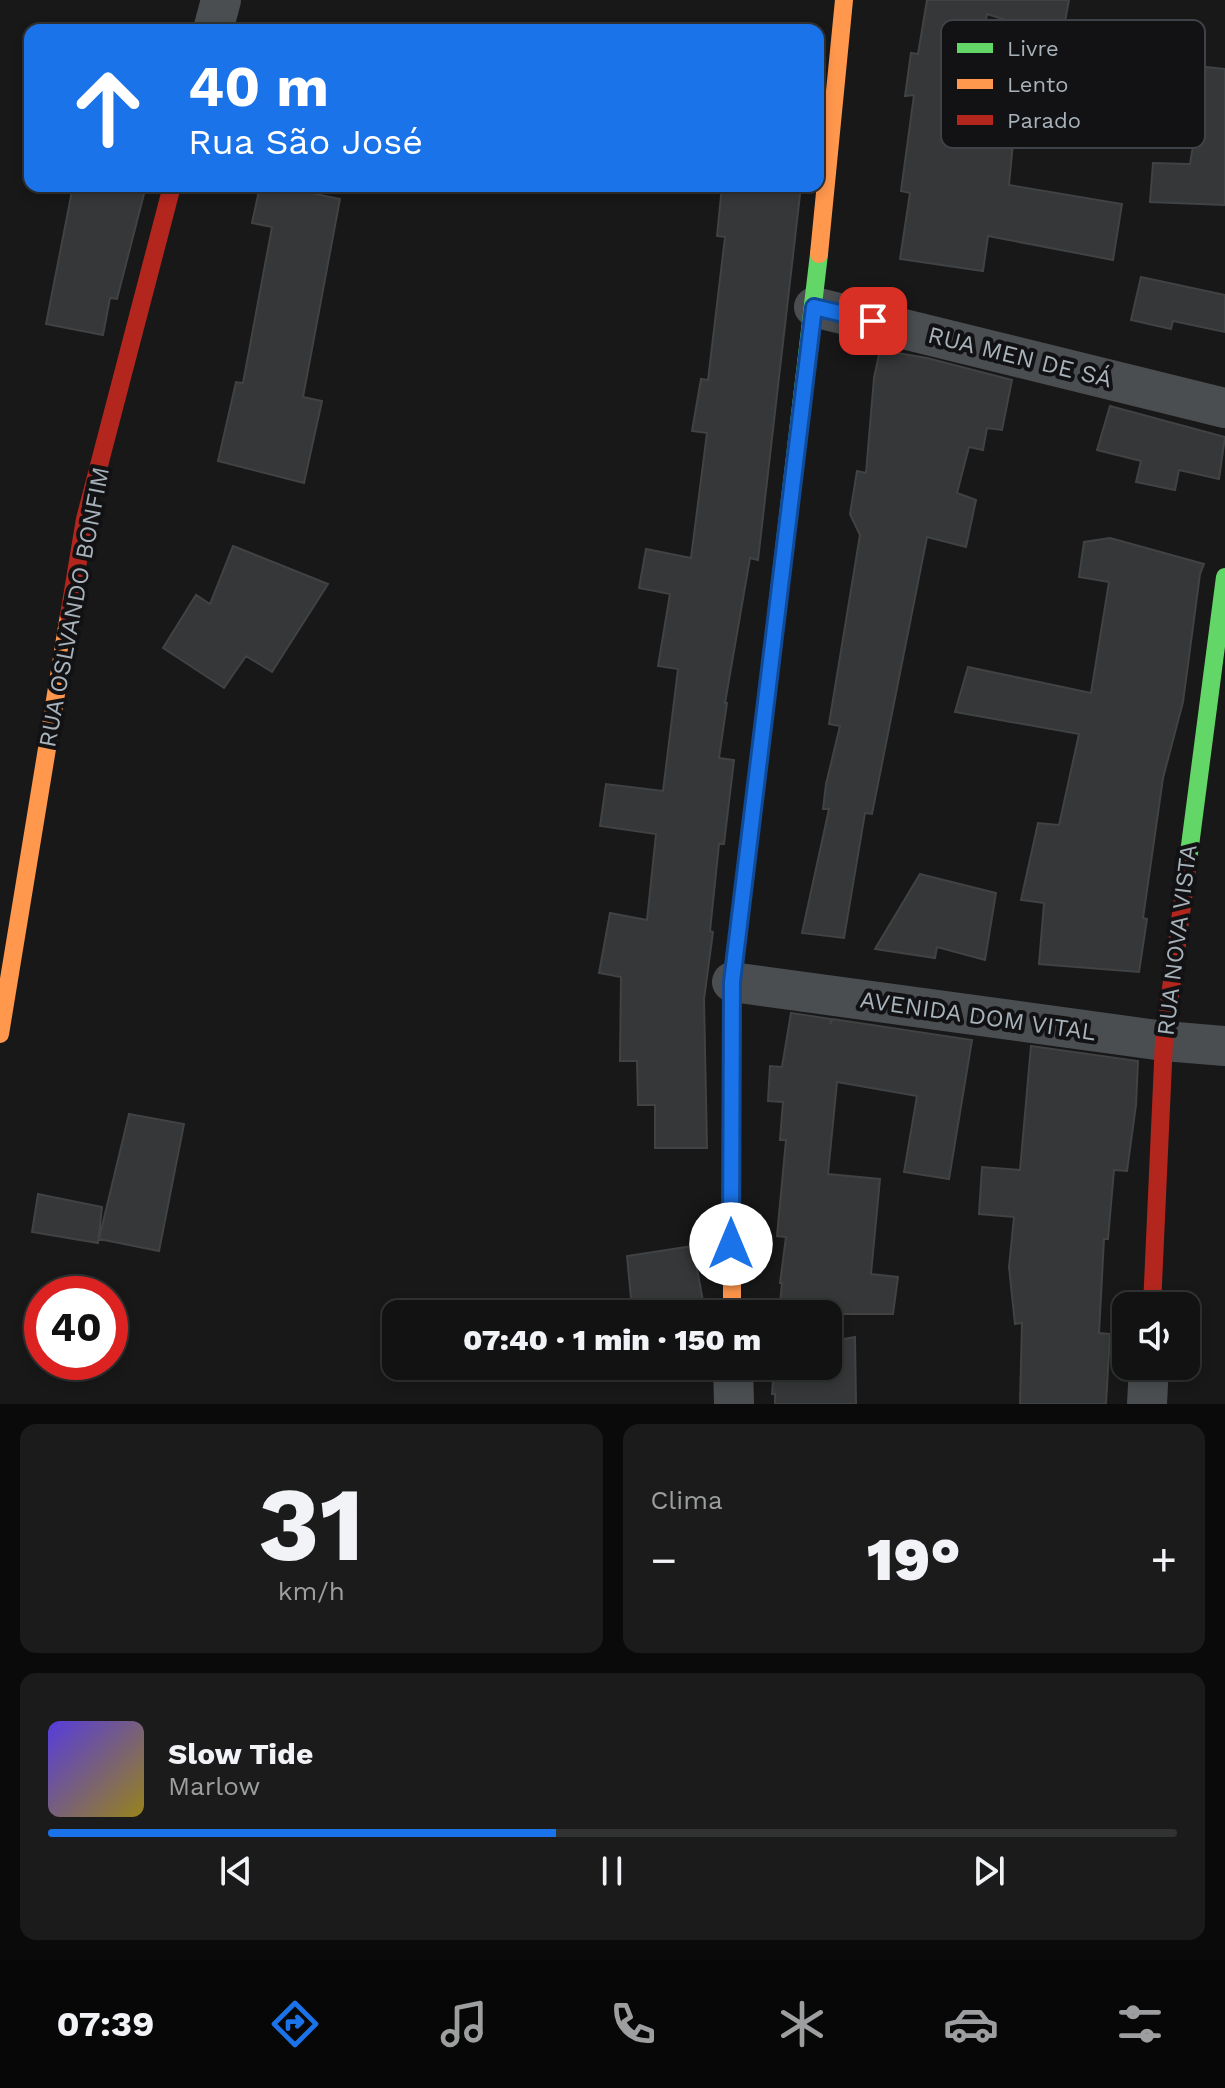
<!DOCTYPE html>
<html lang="pt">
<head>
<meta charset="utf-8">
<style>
  body { margin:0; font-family:"Work Sans",sans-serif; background:#1b1b1b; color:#f1f3f6; height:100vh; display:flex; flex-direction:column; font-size:30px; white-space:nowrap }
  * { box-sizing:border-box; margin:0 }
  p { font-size:26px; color:#9c9e9f }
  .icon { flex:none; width:44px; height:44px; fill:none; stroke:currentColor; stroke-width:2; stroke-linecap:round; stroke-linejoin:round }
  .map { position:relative; height:1404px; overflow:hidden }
  .details { display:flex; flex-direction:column; gap:20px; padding:20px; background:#0a0a0a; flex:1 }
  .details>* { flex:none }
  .top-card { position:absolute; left:24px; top:24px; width:800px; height:168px; border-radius:16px; box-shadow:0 4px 12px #0003,0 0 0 2px #313232; background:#1a73e8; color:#fff; overflow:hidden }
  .controls { position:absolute; left:1112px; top:1292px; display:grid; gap:16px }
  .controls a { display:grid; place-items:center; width:88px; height:88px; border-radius:16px; background:#121212; box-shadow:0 4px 12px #0003,0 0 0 2px #313232; font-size:40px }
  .speed { position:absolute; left:24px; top:1276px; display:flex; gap:16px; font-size:40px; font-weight:700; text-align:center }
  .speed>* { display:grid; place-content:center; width:104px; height:104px; border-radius:50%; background:#121212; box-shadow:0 4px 12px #0003,0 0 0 2px #313232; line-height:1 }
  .speed .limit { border:12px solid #d22; background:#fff; color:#111 }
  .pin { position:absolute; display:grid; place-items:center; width:68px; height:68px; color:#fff; margin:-34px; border-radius:16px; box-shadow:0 4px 12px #0006 }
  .me { position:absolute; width:88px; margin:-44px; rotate:0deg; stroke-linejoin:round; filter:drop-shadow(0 0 6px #0008) }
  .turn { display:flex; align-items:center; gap:28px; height:168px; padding:0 32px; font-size:36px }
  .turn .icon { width:104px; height:104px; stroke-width:2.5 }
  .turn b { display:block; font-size:56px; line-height:68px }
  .big { font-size:60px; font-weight:800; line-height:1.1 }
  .details .widget { flex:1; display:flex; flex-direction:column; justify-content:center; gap:12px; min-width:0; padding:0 28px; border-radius:16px; background:#1b1b1b }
  .details .dial { align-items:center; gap:0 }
  .dial b { font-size:104px; line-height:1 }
  .song { display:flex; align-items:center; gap:24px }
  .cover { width:96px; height:96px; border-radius:12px; background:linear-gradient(135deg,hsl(250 70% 55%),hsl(50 70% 35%)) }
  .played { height:8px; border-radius:4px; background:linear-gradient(90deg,#1a73e8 45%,#313232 45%) }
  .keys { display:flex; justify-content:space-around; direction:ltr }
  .heat { display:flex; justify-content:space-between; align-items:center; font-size:44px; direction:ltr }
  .details .tiles { flex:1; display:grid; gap:20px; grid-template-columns:1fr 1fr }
  .widget:last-child { grid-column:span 2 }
  .trip { position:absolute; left:382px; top:1300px; width:460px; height:80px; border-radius:16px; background:#121212; box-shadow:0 4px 12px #0003,0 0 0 2px #313232; font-weight:800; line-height:80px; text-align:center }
  .tab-bar { display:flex; height:128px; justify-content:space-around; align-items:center; background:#070707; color:#9c9e9f }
  .tab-bar .icon { width:56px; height:56px }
  .tab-bar .current { color:#1a73e8 }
  .tab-bar b { font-size:36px; color:#f1f3f6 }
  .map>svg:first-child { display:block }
</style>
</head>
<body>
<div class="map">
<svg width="1225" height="1404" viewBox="0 0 1225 1404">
  <rect width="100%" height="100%" fill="#181818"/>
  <path fill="#353738" stroke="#404244" stroke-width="2" d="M927,0H1069L1062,38L987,14L968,106L1016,111L1009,185L1122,204L1113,260L988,236L983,271L900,259L910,193L901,191L914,95L905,96L911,53L918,54Z
    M1206,67L1225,69V205L1150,202L1153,163L1190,164Z
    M73,186H146L117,299L110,298L103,335L46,324Z
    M260,186H277L340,199L303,397L322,401L304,483L218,461L236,382L243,383L272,227L252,223Z
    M722,186H801L758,560L750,558L725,703H727L719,758L734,760L724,844H719L710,931L713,932L704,999L707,1148H655V1105H638L637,1061H620L621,977L599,973L610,913L647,920L656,834L600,826L606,784L663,791L678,669L658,666L670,594L639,588L646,549L691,558L707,433L692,431L701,379L708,380L725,237L717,236Z
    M1141,277L1225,295V332L1173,321L1171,329L1131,320Z
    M880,350L927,358L1012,380L1002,430L987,428L983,450L969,447L957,493L976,500L966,547L927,537L872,814L865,813L844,938L802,933L829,809H823L826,784L840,726L829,724L860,535L850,514L857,471L866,473L874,378Z
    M1110,406L1225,437L1219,479L1179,470L1175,490L1136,482L1141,461L1097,450Z
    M1110,538L1204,564L1200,574L1183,702L1163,778L1143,918L1147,919L1139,972L1039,964L1044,903L1021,900L1038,823L1059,825L1079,734L955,712L968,667L1091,693L1109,582L1079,577L1084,542Z
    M233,546L328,584L272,672L246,656L224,688L163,648L196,595L210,604Z
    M920,874L996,893L985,960L937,947L935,958L875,949Z
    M791,1013L831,1019L830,1024L833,1019L972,1040L949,1179L904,1172L917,1096L837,1082L828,1174L880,1179L871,1274L898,1277L893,1314H779L782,1283H780L786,1237L777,1236L786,1140H780L783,1102L768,1101L770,1066L782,1067Z
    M1031,1046L1138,1061L1136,1105L1127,1171L1114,1170L1108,1239H1104L1099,1333L1110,1334L1106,1404H1020L1022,1323L1015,1324L1009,1267L1014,1217L979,1214L982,1167L1020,1170Z
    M129,1114L184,1124L159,1251L99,1239Z
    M38,1194L102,1207L98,1243L32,1232Z
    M693,1246L704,1307L688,1309L689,1314H639L631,1298L627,1256Z
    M855,1337L856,1404H775V1394H772L774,1366H828V1342Z"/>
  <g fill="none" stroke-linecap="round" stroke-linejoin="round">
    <path stroke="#4b4e51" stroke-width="40" d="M213,30L221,0
      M814,307L1225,408
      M732,982L1164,1041L1225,1046
      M733,1366L734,1404
      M1147,1404L1149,1366"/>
    <path stroke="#63d668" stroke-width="18" d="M759,761L819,254
      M1188,861L1225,577"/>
    <path stroke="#ff974d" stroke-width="18" d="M819,254L844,0
      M0,1034L69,615
      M732,1314V982L759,761"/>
    <path stroke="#b3261e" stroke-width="18" d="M69,615L85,519L172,186
      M1152,1306L1164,1041L1188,861"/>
  </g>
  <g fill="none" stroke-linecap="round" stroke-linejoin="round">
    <defs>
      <path id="route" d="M731,1244L732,982L814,307L873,321"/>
    </defs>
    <use href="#route" stroke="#114b97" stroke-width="20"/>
    <use href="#route" stroke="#1a73e8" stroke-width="14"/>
  </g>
  <g text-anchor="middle" stroke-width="8" stroke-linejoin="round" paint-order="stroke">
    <g font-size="24" fill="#a8b2ba" stroke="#121214">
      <text transform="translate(1020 357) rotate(14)" y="8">RUA MEN DE SÁ</text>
      <text transform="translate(74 607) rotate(-79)" y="8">RUA OSLVANDO BONFIM</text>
      <text transform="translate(1177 940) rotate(-83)" y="8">RUA NOVA VISTA</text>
      <text transform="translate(978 1016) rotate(8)" y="8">AVENIDA DOM VITAL</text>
    </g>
  </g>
  <rect x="941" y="20" width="264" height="128" rx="12" fill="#121214" stroke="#3f4246" stroke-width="2"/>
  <rect x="957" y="43" width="36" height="10" fill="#63d668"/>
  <rect x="957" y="79" width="36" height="10" fill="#ff974d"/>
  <rect x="957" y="115" width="36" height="10" fill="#b3261e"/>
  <g font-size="22" fill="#a8b2ba">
    <text x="1007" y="56">Livre</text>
    <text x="1007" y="92">Lento</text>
    <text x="1007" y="128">Parado</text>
  </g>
</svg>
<div class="controls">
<a><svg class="icon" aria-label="sound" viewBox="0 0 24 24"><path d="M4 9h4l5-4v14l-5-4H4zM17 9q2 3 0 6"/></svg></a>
</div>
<div class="speed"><div class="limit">40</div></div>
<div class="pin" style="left:873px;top:321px;background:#d93025"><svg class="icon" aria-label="arrive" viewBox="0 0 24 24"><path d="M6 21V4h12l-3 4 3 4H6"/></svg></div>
<svg class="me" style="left:731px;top:1244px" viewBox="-20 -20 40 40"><circle r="19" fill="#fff"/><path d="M0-13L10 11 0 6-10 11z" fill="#1a73e8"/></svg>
<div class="trip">07:40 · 1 min · 150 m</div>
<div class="top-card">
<div class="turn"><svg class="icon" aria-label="ahead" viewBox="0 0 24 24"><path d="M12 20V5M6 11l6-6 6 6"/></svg><div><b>40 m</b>Rua São José</div></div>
</div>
</div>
<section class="details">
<div class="tiles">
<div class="widget dial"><b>31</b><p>km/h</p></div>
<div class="widget"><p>Clima</p>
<div class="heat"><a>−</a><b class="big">19°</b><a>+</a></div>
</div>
<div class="widget">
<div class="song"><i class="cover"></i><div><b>Slow Tide</b><p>Marlow</p></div></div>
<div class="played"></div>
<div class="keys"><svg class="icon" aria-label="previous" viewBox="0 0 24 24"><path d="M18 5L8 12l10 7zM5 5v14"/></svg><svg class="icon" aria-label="pause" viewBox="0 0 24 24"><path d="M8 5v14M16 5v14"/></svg><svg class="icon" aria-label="next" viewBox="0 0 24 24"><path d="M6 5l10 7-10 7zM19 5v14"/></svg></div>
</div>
</div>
</section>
<nav class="tab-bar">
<b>07:39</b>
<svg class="icon current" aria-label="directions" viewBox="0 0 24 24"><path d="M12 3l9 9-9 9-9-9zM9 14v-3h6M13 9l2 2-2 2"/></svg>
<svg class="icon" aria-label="music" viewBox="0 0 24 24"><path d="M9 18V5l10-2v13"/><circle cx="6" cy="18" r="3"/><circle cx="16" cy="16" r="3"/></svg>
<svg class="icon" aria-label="phone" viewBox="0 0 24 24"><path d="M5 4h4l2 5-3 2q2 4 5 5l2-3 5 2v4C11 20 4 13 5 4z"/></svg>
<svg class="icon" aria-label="climate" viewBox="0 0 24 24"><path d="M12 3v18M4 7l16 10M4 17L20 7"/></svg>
<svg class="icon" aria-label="car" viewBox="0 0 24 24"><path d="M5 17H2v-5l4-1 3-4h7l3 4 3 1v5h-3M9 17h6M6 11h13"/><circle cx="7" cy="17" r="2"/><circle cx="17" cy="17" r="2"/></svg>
<svg class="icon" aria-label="filters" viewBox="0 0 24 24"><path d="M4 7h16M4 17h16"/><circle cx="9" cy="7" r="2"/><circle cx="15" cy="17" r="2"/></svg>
</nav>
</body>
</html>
